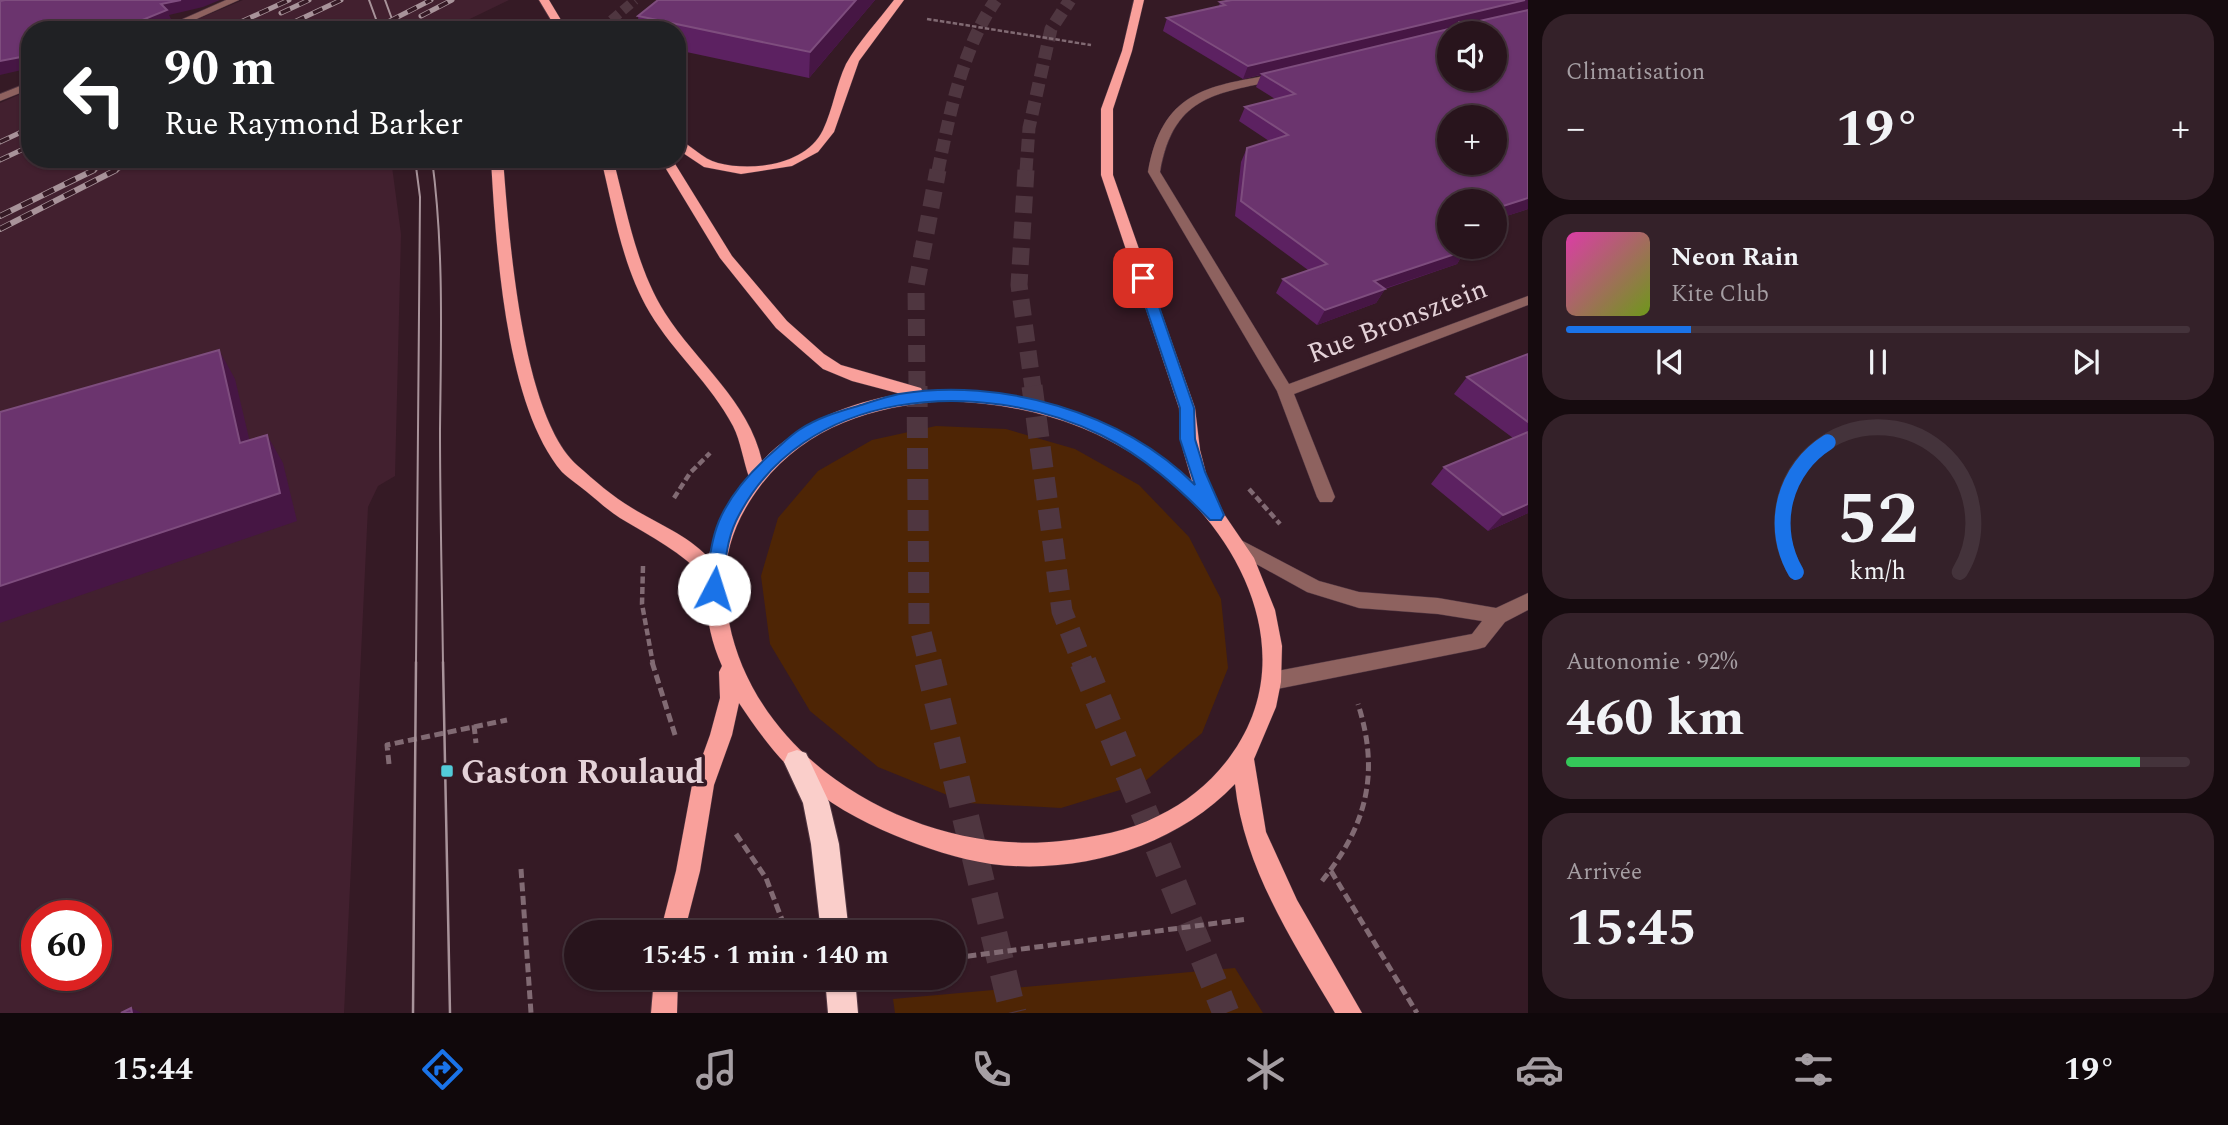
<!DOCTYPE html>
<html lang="fr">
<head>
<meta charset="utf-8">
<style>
  body { margin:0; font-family:Spectral,serif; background:#342129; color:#f1f3f6; height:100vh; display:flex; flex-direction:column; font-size:26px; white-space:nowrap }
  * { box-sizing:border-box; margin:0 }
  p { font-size:23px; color:#a59ea3 }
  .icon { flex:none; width:38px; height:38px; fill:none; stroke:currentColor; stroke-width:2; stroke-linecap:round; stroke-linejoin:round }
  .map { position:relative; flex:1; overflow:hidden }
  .drawer { display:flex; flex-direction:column; gap:14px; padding:14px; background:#160b0f; width:700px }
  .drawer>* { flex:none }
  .top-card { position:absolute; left:21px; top:21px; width:665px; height:147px; border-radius:28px; box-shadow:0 2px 5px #0004,0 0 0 2px #44333b; background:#202124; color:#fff; overflow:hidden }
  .fabs { position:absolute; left:1437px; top:21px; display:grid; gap:14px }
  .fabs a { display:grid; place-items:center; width:70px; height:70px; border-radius:50%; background:#28141c; box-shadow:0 2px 5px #0004,0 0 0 2px #44333b; font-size:35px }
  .speed { position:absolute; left:21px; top:900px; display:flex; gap:14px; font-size:35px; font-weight:700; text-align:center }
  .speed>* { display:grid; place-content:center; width:91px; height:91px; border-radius:50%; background:#28141c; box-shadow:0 2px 5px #0004,0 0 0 2px #44333b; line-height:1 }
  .speed .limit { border:10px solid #d22; background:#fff; color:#111 }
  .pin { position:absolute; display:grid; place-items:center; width:60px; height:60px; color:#fff; margin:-30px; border-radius:14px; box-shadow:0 4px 10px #0006 }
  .me { position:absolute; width:77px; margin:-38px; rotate:5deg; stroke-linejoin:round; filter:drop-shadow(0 0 5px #0008) }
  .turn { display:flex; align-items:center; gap:24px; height:147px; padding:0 28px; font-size:32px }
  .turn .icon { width:91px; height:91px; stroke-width:2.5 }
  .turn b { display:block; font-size:49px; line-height:60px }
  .big { font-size:52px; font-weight:700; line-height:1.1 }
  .drawer .card { flex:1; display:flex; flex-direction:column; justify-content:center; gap:10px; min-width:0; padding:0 24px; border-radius:28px; background:#342129 }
  .drawer .dial { align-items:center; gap:0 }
  .dial svg { height:182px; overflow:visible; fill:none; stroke:#44333b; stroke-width:7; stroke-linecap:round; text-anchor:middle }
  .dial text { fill:#f1f3f6; stroke:none }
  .song { display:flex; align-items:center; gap:21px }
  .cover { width:84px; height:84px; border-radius:10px; background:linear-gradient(135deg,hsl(320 70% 55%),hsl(80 70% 35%)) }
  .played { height:7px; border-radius:4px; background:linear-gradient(90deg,#1a73e8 20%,#44333b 20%) }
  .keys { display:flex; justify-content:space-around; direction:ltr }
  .heat { display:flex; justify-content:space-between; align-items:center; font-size:38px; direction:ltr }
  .charge { height:10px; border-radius:5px; background:linear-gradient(90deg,#34c759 92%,#44333b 0) }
  .trip { position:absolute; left:564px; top:920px; width:402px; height:70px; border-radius:35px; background:#28141c; box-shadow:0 2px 5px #0004,0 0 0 2px #44333b; font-weight:700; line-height:70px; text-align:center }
  .tabs { display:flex; height:112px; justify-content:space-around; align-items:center; background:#10080b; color:#a59ea3 }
  .tabs .icon { width:49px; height:49px }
  .tabs .selected { color:#1a73e8 }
  .tabs b { font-size:32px; color:#f1f3f6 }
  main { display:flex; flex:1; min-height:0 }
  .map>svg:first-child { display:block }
</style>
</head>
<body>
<main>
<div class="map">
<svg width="1528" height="1013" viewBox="0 0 1528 1013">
  <rect width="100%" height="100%" fill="#351a25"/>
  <path fill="#42202f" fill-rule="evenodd" d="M243,0H509L447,30H172Z
    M30,90V159H391L401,234L395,476L378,486L368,507L344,1013H0V103ZM37,915H96V975H37Z"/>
  <path fill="#4e2505" d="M936,426L1006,429L1075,449L1139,485L1189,537L1221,599L1228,668L1202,733L1143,783L1061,808L967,803L878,767L810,711L770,644L761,576L778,518L818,471L872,440Z
    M1235,968L1263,1013H895L893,999Z"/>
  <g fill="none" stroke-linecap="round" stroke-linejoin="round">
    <path stroke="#4f3640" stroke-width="10" stroke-dasharray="10 5" stroke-linecap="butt" d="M600,30L635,0"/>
    <path stroke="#4f3640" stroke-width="13" stroke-dasharray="13 6" stroke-linecap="butt" d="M938,171C949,116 963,46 996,0
      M1026,171L1029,128L1051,29L1070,0"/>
    <path stroke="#4f3640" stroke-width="17" stroke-dasharray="17 9" stroke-linecap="butt" d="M1026,170L1019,285L1033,388
      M917,388L916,286L938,170"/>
    <path stroke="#4f3640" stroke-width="21" stroke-dasharray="21 10" stroke-linecap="butt" d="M917,386L919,624L929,664
      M1032,386L1062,611L1083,664"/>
    <path stroke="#4f3640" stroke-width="27" stroke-dasharray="27 13" stroke-linecap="butt" d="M928,662L1013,1013
      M1083,662L1226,1013"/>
    <defs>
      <path id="minor" d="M226,0H239L172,30H158Z
        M1282,73L1286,74V78C1219,94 1174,92 1160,172L1289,384L1528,296V305L1294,394L1335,497L1332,502H1320L1317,497L1277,391L1148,172C1163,88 1210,86 1282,73Z
        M30,82V89L0,101V94Z
        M1237,538L1319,581L1359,592L1438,598L1496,608L1528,593V610L1505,622L1485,647L1478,649L1272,690L1265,687L1262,681L1265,675L1272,672L1472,634L1482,621L1438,614L1359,608L1307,592L1231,550L1228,545L1231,540Z"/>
      <path id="major" d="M539,0H549L567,30H557Z
        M894,0H904L859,61L834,132L818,152L792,166L741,174L704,167L677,149V139C692,145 702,159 718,163C753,172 806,165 823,130C833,109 836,85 846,64C859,41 878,21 894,0Z
        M1134,0H1144L1132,51L1113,109V175L1195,408L1200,450L1207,477L1224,514L1254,558L1275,610L1282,646L1281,682L1276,707L1254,759L1266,832L1297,900L1362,1013H1335C1293,942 1244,868 1235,784C1174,848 1078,875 991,864C958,859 925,848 894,835C860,821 826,802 799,777C775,755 757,730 739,703L732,735L714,785L700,871L684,933H660L676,871L692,785L710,735L720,698L719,672L722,666C710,639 704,609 707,579C681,552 652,537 620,518C609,511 598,501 587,492C579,485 569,479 562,472C505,405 496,246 491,159H503C509,234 521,416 578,466C594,480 613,497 632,508C658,524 687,535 708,557L727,506L749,477C743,460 741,442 733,426C711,384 674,353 650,313C622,266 614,211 601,159H613C627,211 636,267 665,313C696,362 749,401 762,461C798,423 850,402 901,394L852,381L823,369L776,328L720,258L660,159H672L732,256L787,321L824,354L841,365L921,388L923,392C1019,386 1119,415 1192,481L1183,450L1179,408L1101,175V109L1122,51ZM945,401C1016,403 1083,420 1142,460C1237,523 1307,654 1229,758C1211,782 1186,803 1158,816C1129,831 1094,837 1061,841C922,857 757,766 729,622C718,570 729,527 761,485C807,426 873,406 945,401Z
        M654,978H678L677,1013H651Z"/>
      <path id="highway" d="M797,750L806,753L829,802L839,844L849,933H821L811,844L803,803L784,762L788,753Z
        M825,978H855L858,1013H828Z"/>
    </defs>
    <use href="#minor" stroke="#513742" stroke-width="1"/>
    <use href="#major" stroke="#513742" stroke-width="1"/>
    <use href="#highway" stroke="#513742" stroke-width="2"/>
    <path stroke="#816a73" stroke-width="2.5" stroke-dasharray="4.5 2" stroke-linecap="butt" d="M927,19L1091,45"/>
    <path stroke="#816a73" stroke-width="4.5" stroke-dasharray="7 3.5" stroke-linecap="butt" d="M1249,489L1280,524
      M674,498L690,473L710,453
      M643,566L642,604L653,664"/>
    <path stroke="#816a73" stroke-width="5" stroke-dasharray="9 4.5" stroke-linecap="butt" d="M652,662L676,738
      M474,725L476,743
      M389,764L387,745L507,720
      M736,834L766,878L784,925L789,930
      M521,869L531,1013
      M1331,871L1417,1013
      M1322,881C1367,825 1380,773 1358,704
      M954,958L1248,919"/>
    <use href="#minor" fill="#8e625f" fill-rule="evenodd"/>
    <use href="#major" fill="#f9a09b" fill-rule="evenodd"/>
    <use href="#highway" fill="#faceca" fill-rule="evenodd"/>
    <path stroke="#a8939a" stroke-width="2" d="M369,0L380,30
      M385,0L396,30
      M415,159L420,197L416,664
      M432,159C444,248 441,340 440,430C440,508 442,586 443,664"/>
    <path stroke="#a8939a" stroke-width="2.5" d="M443,662L450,1013
      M413,1013L416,662"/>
    <defs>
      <path id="rail-far1" d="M281,13L309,0
        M421,16L452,0
        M223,30L289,0
        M277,30L341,0
        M372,30L431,0
        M0,142L30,128
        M0,160L30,146
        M90,171L101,166
        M113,171L137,159"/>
      <path id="rail" d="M0,216L94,170
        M0,229L116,170"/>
    </defs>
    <use href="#rail-far1" stroke="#a8939a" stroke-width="5"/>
    <use href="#rail" stroke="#a8939a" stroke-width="6"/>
    <use href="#rail-far1" stroke="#351a25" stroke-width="3.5" stroke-dasharray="10" stroke-linecap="butt"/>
    <use href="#rail" stroke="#351a25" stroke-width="4.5" stroke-dasharray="12" stroke-linecap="butt"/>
  </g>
  <path fill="#5c2161" d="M658,0H875L809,78L677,50V30H639L638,16Z
    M1528,0V209L1494,220V201H1449L1469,256L1460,259L1457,264L1385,289L1376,303L1317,325L1276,293L1283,279L1308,270L1235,216L1241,162L1247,148L1269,141L1239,121L1245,107L1275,99L1256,87L1261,75L1243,79L1163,31L1167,18L1219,6L1220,2Z
    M1528,354V513L1488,531L1431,484L1444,467L1513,438L1454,394L1467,377Z"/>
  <path fill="#461644" d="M181,0H220L203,7L169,15L172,21L150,30H118L161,4Z
    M856,0H875L809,78L810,52Z
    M1525,0H1528V10L1457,27L1459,22L1456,28L1243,79L1248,66Z
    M21,57L30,66V75L26,69L0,75V61Z
    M1528,198V209L1494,220V209Z
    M1462,247H1476L1469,256L1460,259L1457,264L1365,295L1374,281Z
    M1385,289L1376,303L1317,325L1325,310Z
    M219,350L235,379L257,472L240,443Z
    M267,435L283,463L297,521L0,623V586Z
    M1528,504V513L1488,531L1503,515Z
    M131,1008L142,1013H132Z"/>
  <path fill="#6b346e" stroke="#7e4d7e" stroke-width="2" fill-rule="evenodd" d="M5,0H181L161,4L167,10L118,30H30V66L25,68L21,57L0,61V1Z
    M658,0H856L810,52L638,16Z
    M1232,0H1525L1248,66L1167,18L1225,5L1220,2Z
    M1528,10V198L1494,209V201H1449V247H1463H1462L1467,250L1374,281L1385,289L1325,310L1283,279L1327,264L1241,201L1247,148L1288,135L1245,107L1295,94L1262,74L1457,27L1459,22H1475ZM1449,33H1494V79H1449ZM1449,117H1494V163H1449Z
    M219,350L240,443L267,435L280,493L0,586V412Z
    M1528,354V422L1467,377Z
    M1528,432V504L1503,515L1444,467Z
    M131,1008L132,1013H121Z"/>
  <path fill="#1a73e8" stroke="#114b97" stroke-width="2" d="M1143,275L1149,278L1194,408L1195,439L1205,472L1224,515L1221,520H1210C1177,486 1143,456 1101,435C980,376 801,387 736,521C726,542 725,566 723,589L720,594H708L706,589C709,566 710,543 719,521C731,493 752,470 774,451C782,444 790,436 799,430C817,418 837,412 858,406C871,402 885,397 899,394C1000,377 1122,412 1195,485L1180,439V408L1136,278Z"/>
  <rect fill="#52cbd9" stroke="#351a25" stroke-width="2.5" x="440" y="764" width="14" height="14" rx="3.5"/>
  <g text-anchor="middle" stroke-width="7" stroke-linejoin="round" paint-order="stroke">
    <g font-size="28" fill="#e4d2d8" stroke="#351a25">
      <text transform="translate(1397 320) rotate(-21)" y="10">Rue Bronsztein</text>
    </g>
    <g font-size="33" font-weight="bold" fill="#e4d2d8" stroke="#351a25" text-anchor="start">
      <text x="461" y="783">Gaston Roulaud</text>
    </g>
  </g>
</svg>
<div class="fabs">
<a><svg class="icon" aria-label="sound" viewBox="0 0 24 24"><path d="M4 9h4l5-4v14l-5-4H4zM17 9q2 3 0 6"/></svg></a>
<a>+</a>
<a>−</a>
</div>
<div class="speed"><div class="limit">60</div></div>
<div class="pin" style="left:1143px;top:278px;background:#d93025"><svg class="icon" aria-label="arrive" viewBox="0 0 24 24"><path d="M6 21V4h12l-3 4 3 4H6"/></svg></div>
<svg class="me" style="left:714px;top:589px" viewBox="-20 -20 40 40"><circle r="19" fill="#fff"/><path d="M0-13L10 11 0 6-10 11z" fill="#1a73e8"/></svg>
<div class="trip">15:45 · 1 min · 140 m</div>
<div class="top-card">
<div class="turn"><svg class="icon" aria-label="left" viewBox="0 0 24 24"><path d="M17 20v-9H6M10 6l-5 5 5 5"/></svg><div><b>90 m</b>Rue Raymond Barker</div></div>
</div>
</div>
<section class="drawer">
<div class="card"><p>Climatisation</p>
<div class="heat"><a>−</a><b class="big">19°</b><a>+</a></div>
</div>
<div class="card">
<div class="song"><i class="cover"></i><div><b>Neon Rain</b><p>Kite Club</p></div></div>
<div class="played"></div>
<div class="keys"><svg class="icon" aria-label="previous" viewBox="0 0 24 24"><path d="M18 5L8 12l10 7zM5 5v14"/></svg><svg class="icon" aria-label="pause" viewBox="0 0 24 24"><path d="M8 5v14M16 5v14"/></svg><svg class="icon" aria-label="next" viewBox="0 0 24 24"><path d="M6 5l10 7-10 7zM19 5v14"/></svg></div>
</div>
<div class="card dial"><svg viewBox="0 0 100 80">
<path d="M14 69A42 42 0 1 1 86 69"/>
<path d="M14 69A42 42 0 0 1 28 12" stroke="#1a73e8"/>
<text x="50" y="56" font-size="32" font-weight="700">52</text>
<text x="50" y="72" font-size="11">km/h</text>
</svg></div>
<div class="card"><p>Autonomie · 92%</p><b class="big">460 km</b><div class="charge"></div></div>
<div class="card"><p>Arrivée</p><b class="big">15:45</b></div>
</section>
</main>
<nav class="tabs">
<b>15:44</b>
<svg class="icon selected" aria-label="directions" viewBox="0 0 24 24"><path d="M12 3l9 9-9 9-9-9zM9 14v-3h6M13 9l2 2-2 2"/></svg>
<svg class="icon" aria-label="music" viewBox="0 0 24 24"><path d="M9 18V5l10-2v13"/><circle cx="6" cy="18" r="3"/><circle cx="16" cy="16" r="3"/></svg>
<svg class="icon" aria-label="phone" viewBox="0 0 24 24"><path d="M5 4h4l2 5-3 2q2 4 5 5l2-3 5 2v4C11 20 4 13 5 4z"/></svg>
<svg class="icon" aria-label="climate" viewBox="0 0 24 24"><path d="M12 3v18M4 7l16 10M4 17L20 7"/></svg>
<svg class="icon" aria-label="car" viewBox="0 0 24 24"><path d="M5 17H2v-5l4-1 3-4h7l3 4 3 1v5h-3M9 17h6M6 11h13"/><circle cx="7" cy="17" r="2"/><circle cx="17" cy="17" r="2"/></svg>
<svg class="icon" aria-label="filters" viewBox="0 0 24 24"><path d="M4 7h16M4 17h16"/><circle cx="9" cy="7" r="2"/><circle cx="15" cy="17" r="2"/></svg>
<b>19°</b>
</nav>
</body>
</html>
